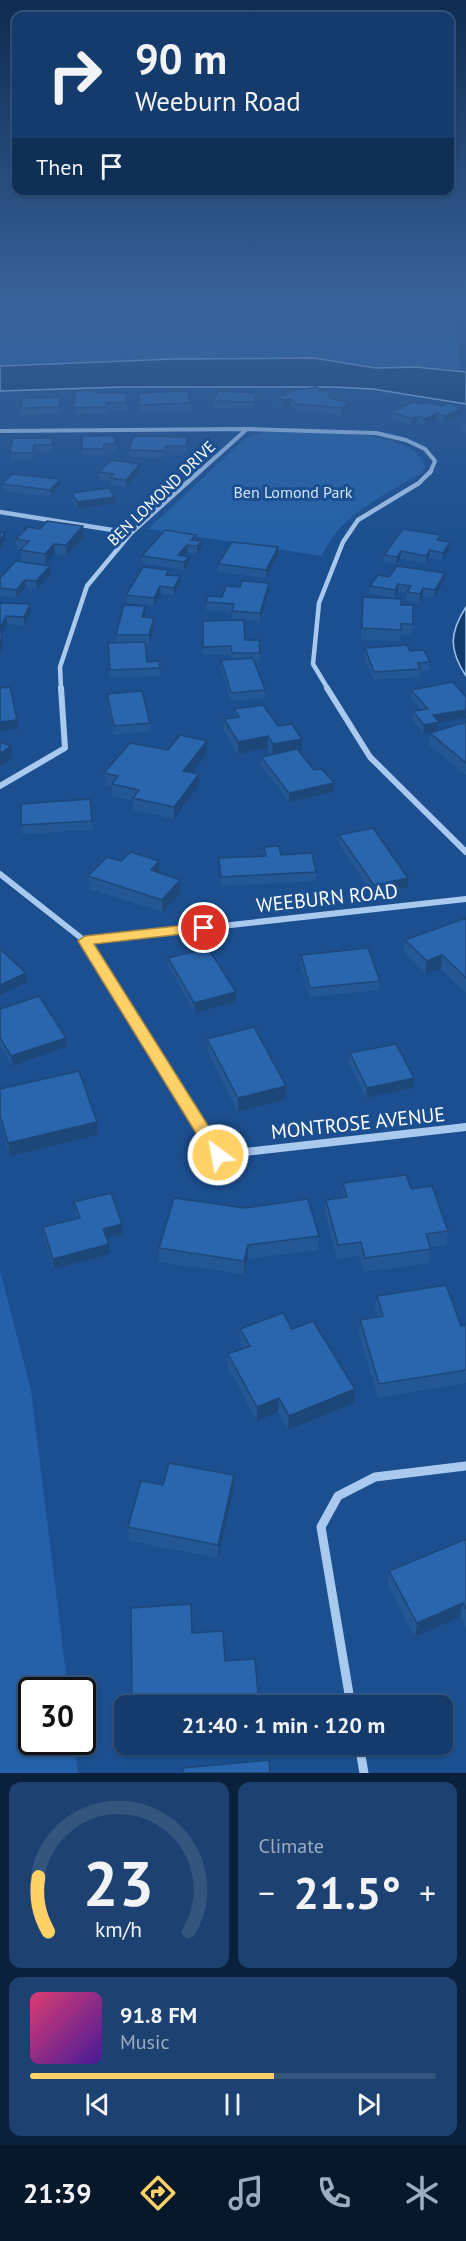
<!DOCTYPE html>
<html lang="en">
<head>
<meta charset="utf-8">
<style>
  body { margin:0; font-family:"PT Sans",sans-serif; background:#1d4271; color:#f1f3f6; height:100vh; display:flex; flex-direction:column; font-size:22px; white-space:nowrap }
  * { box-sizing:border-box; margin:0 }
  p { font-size:20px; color:#9dadc1 }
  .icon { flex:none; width:33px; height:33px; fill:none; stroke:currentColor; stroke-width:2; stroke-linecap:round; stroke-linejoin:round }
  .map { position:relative; height:1773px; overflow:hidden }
  .details { display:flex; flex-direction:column; gap:9px; padding:9px; background:#0b203b; flex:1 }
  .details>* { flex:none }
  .guide { position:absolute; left:12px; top:12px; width:442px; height:183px; border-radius:12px; box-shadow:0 2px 4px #0004,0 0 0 2px #33557e; background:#143b6b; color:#f1f3f6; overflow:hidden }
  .speed { position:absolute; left:18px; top:1677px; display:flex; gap:12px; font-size:30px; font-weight:700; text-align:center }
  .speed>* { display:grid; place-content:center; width:78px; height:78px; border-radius:50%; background:#143b6b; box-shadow:0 2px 4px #0004,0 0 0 2px #33557e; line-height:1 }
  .speed .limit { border:3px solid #111; border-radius:9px; background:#fff; color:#111 }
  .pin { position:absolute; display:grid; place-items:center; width:51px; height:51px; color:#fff; margin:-26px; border:3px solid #fff; border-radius:50%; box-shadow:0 2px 6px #0007 }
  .me { position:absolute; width:66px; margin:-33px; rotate:328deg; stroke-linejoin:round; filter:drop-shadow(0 0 4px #0008) }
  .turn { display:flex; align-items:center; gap:21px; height:126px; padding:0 24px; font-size:27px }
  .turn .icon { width:78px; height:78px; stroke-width:2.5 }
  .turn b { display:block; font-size:42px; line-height:51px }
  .then { display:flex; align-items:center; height:57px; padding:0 24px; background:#0003; gap:12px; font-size:22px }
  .big { font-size:45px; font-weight:600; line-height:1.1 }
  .details .tile { flex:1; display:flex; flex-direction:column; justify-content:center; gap:9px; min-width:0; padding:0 21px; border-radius:12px; background:#1d4271 }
  .details .dial { align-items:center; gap:0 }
  .dial svg { height:156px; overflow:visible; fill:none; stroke:#33557e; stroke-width:7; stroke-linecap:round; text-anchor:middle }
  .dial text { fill:#f1f3f6; stroke:none }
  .song { display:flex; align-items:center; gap:18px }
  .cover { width:72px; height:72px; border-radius:9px; background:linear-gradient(135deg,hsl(340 70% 55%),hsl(260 70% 35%)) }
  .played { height:6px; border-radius:3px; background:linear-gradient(90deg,#ffd166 60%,#33557e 60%) }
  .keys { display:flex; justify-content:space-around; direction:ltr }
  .heat { display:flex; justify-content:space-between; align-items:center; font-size:33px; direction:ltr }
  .details .tiles { flex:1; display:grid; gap:9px; grid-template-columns:1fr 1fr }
  .tile:last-child { grid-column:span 2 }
  .trip { position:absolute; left:114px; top:1695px; width:339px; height:60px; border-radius:12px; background:#143b6b; box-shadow:0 2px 4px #0004,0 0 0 2px #33557e; font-weight:600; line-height:60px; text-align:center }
  .menu { display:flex; height:96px; justify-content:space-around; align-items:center; background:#08182b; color:#9dadc1 }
  .menu .icon { width:42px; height:42px }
  .menu .selected { color:#ffd166 }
  .menu b { font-size:27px; color:#f1f3f6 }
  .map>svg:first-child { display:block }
</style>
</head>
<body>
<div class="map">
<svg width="466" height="1773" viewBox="0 0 466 1773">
  <rect width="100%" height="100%" fill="#1b4f8f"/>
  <path fill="#2461a8" d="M0,303H442L452,311L461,370L424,366H382L317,357L173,358L0,364Z
    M262,432C299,433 414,425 425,467L420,474C385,494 337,517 322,556L148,529L247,437Z
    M0,1271L31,1390L68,1690H32V1742H74L78,1773H0Z"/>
  <path fill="#123a6d" stroke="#9cc4f0" stroke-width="1.5" d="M314,358L376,368L416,367L466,372V404L373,389L332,387H123L0,391V366L174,359Z
    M466,607V676C449,650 449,633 466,607Z"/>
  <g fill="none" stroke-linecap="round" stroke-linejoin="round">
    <path stroke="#a9c9ee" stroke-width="4" d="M0,431L247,429L376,433L406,440L425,449L435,461L430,473
      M198,473L247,429"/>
    <path stroke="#a9c9ee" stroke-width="4.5" d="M0,512L131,533
      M61,689L60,667L87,586L131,533L200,471
      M328,689L313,664L319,603L343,542L358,520L419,483L431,471"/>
    <path stroke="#a9c9ee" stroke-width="6" d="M327,688L370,757L466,852
      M0,786L65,748L61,688
      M0,874L85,941L100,966
      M85,941L466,899"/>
    <path stroke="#a9c9ee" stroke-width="8" d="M99,964L218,1155L466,1127"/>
    <path stroke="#a9c9ee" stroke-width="9" d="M351,1706L321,1527L338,1496L375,1477L466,1466
      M359,1744L364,1773"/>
  </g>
  <path fill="#245895" d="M321,391L332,392V398L349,408L341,415L297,411L290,405L282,407L278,403V396H283V392Z
    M96,393H127L128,410H107L106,414H75L74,408Z
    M138,393L190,403L191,410L140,412Z
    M257,400L254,408H214V401Z
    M60,404L59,414L21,415V408Z
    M422,404L462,408V414L444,422L437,420L425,425L417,423L411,426L390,419V412Z
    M463,423H466V434L462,430Z
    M115,436V451L104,452V456H82V449Z
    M133,436L188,444L186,453H166L165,458L129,457V450Z
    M53,438V452H35L33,460L11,461L10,453Z
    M141,471L126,487L111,485V481L99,480V472Z
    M2,484L61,486L51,497L3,491Z
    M71,493L115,497V504L78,509L72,501Z
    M196,535V540L202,549L197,554L188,552L184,556L189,564L184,570L142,563V556Z
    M441,535L440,541L449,550L442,560L429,558L426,563L400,559L396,564L383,562L384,555Z
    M84,537L67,556L55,554L46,564L21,561L20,550H17L16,539Z
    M278,547V555L266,578L219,572L218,564Z
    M51,574L37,589L26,587L16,598L0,596V576Z
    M169,575L180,576V584L174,595L161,594L154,606L127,603L126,595Z
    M389,577L444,581L434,598L423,596L419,602L406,600L407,593L398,592L394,598L369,593L370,586Z
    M269,591L260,621L232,619V612L206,610V602L222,597Z
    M363,597L401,605L413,624L412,635H400V641L361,640Z
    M0,603L30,604L31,612L24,625L7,624L1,635L3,647L0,655Z
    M145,606L144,618L154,626L150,644H145L147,662L160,668V676L110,678L108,643H116V635Z
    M203,621L245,640H259L260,661H255L265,690V698L231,701L221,668V660L231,659V655H203Z
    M365,648L410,651L430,662L429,670L420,671V677L374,680L364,656Z
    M411,690L466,697V718L439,723L438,730L466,722V775L429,745L430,733L435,731L423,733L413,720V711L421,710L411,698Z
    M107,694L150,723L151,731L114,735L107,702Z
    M234,709L278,726L302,751L299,752L333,792L289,802L261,765V757L271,755L268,748L238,754L224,731V719L234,717Z
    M207,741V753L192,773L199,786L174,819L133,810V801L112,796V787L105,785L104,773L168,750Z
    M90,799L93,830L22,834L21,825Z
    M339,835L408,887L373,894L339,844Z
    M264,847L316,872V881L222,886L219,867V858L264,856Z
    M160,873L180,880L181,893L163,912L89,889L88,876Z
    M466,918V993L441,969L425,974L404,953L405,940Z
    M301,955L380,981L379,990L310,997L300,964Z
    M168,958L236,992V1002L195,1013L169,967Z
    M0,1009L66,1038V1047L12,1066L0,1046Z
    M207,1039L286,1099L238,1112L208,1052Z
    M350,1053L413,1088L366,1098L349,1063Z
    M0,1089L97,1122L98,1135L10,1156L0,1123Z
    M343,1183L411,1189L448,1231L446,1245L430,1247L431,1249L430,1263L364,1272L360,1256L337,1259L325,1214L326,1200L343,1198Z
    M74,1202L122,1224L123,1234L107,1238L110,1254L54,1269L44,1237L43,1227L77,1218L75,1212Z
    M319,1236L318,1250L248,1259L244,1274L159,1262V1248Z
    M377,1296L461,1326L466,1325V1383L378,1398L359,1334L360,1320L378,1317L375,1310Z
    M240,1329H292L355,1389L354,1403L288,1430L278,1412L257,1421L228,1368V1354L243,1349L240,1343Z
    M234,1489L218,1558L129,1541L128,1527Z
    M466,1539V1627L460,1617L415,1637L388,1585L389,1571Z
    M192,1633L225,1661L259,1706H132V1697Z"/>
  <path fill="#1d4779" d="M257,393V400L254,408V402Z
    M291,399L290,405L282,407V400Z
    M349,402V408L341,415L342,408Z
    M462,408V414L444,422L445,416Z
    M437,413V420L425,425V419Z
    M418,416L417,423L411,426L412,419Z
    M140,464L141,471L126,487V480Z
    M60,479L61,486L51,497L50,490Z
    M115,497V504L78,509L77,502Z
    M83,526L84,537L67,556L66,545Z
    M5,533L6,540L0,549V540Z
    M202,541V549L197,554V546Z
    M450,542L449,550L442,560L443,553Z
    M54,544L55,554L46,564L45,554Z
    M187,545L188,552L179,561L178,555Z
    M278,547V555L266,578V570Z
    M430,550L429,558L426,563V556Z
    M401,551L400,559L396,564L397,557Z
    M189,557V564L184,570V562Z
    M50,566L51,574L37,589L36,581Z
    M445,573L444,581L434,598L435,590Z
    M180,576V584L174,595V588Z
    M25,580L26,587L16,598V590Z
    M269,583V591L260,621V613Z
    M398,584V592L394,598L395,590Z
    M160,586L161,594L154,606V598Z
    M423,588V596L419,602L420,594Z
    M30,604L31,612L24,625V617Z
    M145,606V614L142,626V617Z
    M6,616L7,624L1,636L0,628Z
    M154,618V626L150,644L149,635Z
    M2,635L3,647L0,655V640Z
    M466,710V718L439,723L438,731L423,733L424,725L433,715Z
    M17,720L18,729L0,731V722Z
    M268,736V748L238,754V742Z
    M302,739V751L272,756L273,744Z
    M207,741V753L184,783L183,771Z
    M11,746L12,758L0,767V754Z
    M199,774V786L174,819V807Z
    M334,783L333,792L289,802V793Z
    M159,861L160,874L151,870Z
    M408,878V887L373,894L374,885Z
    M180,880L181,893L163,912L162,900Z
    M442,955L441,969L425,974L427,961Z
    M26,973L27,982L0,995V985Z
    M236,992V1002L195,1013L194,1003Z
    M66,1038V1047L12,1066L11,1056Z
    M414,1078L413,1088L366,1098L367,1088Z
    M286,1086V1099L238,1112V1098Z
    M97,1122L98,1135L10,1156L8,1143Z
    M122,1224L123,1234L104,1239L103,1229Z
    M109,1244L110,1254L54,1269L53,1259Z
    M248,1245V1259L244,1274V1261Z
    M355,1389L354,1403L288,1430L289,1416Z
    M279,1398L278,1412L257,1421V1407Z
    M234,1475V1489L218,1558V1545Z
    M463,1603L460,1617L415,1637L417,1623Z"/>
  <path fill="#2a66ad" stroke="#1d4779" stroke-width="1.5" d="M317,387L321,391L329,390L332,392L328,395L333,399L349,402L342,408L297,404L291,399L282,400L278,396L287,395L283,392Z
    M96,390V393H127V403H107L106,407L74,408L75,391Z
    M187,391L190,403L140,405L138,393Z
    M218,391L257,393L254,402L214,401Z
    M60,397L59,407L21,408L22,398Z
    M414,402L422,404L427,402L442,406L448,403L462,408L445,416L437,413L425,419L418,416L412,419L390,412Z
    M82,436H115V444H104V449H82Z
    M133,436L188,437L186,446H166L165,451L129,450Z
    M13,438H53L52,445H34L33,453H10Z
    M111,460L140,464L126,480L110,478L114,474L99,472Z
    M12,474L60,479L50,490L2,484Z
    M109,488L115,497L77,502L71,493Z
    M47,521L83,526L66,545L54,544L45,554L20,550L29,541L16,539L28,527L40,529Z
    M403,529L441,535L437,540L450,542L443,553L430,550L426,556L401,551L397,557L384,555Z
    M165,530L196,535L191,540L202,541L197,546L187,545L178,555L189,557L184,562L142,556Z
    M0,532L5,533L0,540Z
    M232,542L278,547L266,570L218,564Z
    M16,561L50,566L36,581L25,580L16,590L0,588V576H2Z
    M397,566L445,573L435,590L423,588L420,594L407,592L411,586L398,584L395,590L370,586L378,575L389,577Z
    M143,567L169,570L166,575L180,576L174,588L160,586L154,598L126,595Z
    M242,581L269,583L260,613L232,611L234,604L206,602L208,596L222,597L226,586L240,587Z
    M363,597L401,599V605H413V624H401V630L362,628Z
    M0,603L30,604L24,617L6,616L0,628Z
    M124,605L145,606L142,617L154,618L149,635H116Z
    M244,620L245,640H259L260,653H232L231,646L203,647V621Z
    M145,642L147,662L159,661L160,668L110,670L108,643Z
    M407,645L410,651L424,650L430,662L418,663L420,669L374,672L365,648Z
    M253,658L265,690L231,693L221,660Z
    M453,682L466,697V710L433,715L439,722L424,725L413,711L428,709L411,690Z
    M10,687L17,720L0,722V688Z
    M142,691L150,723L114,726L107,694Z
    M263,705L278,726L292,724L302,739L273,744L268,736L238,742L224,719L239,717L234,709Z
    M466,722V763L430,733Z
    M180,735L207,741L183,771L199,774L174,807L133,798L139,790L112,784L118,776L104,773L130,743L168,750Z
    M0,742L11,746L0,754Z
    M297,749L314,770L322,769L334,783L289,793L261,757Z
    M90,799L92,821L21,825V804Z
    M373,828L408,878L374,885L339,835Z
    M279,846L281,855L312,853L316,872L221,877L219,858L266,856L264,847Z
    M131,852L159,861L151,870L180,880L162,900L88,876L107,857L121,861Z
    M466,918V978L442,955L427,961L405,940Z
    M208,948L236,992L194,1003L168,958Z
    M368,948L380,981L310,988L301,955Z
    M0,949L26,973L0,985Z
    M39,996L66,1038L11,1056L0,1038V1009Z
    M254,1027L286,1086L238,1098L207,1039Z
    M396,1044L414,1078L367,1088L350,1053Z
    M79,1071L97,1122L8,1143L0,1115V1089Z
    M406,1175L411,1189L432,1186L448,1231L426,1234L431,1249L365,1258L361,1242L338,1245L326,1200L347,1197L343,1183Z
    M111,1193L122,1224L103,1229L109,1244L53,1259L43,1227L80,1218L74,1202Z
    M174,1198L245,1208L308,1199L319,1236L248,1245L244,1261L159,1248Z
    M446,1285L461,1326L466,1325V1370L379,1384L360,1320L383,1316L377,1296Z
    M283,1313L292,1329L313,1321L355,1389L289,1416L279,1398L257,1407L228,1354L250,1346L240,1329Z
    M169,1463L234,1475L218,1545L128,1527L141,1481L163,1485Z
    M466,1539V1609L463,1603L417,1623L389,1571Z
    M191,1604L192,1633L223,1631L225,1661L255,1659L259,1706H164L163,1695L132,1697L131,1608Z
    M269,1760L270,1773H183V1768Z"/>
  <linearGradient id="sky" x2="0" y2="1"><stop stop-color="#0f2b4f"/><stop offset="0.55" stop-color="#39639b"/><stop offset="1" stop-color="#39639b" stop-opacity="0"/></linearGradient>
  <rect width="466" height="551" fill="url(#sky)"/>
  <path fill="#ffd166" stroke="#a68842" stroke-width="1.5" d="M204,923L209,925L211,928L209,931L94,944L224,1151L227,1155L224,1159L218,1161L212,1159L78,941L85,936Z"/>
  <g text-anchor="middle" stroke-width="6" stroke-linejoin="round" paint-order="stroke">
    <g font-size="16" fill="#cfe3fa" stroke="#1b4f8f">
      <text x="293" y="498">Ben Lomond Park</text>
    </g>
    <g font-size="16" fill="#fff" stroke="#1b4f8f">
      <text transform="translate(161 493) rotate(-44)" y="6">BEN LOMOND DRIVE</text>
    </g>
    <g font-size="20" fill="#fff" stroke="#1b4f8f">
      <text transform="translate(327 898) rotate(-6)" y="7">WEEBURN ROAD</text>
      <text transform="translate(358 1123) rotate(-6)" y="7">MONTROSE AVENUE</text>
    </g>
  </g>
</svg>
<div class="speed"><div class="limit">30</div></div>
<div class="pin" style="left:204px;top:928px;background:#d93025"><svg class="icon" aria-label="arrive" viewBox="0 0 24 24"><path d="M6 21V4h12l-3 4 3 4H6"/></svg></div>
<svg class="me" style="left:218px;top:1155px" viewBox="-20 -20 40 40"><circle r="17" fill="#ffd166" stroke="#fff" stroke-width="3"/><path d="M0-11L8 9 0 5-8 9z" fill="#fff"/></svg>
<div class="trip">21:40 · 1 min · 120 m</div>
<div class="guide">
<div class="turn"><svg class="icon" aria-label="right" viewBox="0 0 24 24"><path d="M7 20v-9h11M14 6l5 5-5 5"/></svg><div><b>90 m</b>Weeburn Road</div></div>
<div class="then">Then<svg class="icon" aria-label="arrive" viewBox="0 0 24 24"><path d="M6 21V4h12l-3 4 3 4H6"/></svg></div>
</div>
</div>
<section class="details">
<div class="tiles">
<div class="tile dial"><svg viewBox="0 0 100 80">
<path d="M14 69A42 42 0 1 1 86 69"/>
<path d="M14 69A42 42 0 0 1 9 41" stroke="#ffd166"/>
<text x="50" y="56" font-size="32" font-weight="700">23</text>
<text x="50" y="72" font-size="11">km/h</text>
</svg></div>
<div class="tile"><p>Climate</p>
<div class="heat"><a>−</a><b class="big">21.5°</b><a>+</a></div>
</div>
<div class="tile">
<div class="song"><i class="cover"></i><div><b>91.8 FM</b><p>Music</p></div></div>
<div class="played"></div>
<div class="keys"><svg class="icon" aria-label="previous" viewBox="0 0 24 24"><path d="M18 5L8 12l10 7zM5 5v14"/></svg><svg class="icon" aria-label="pause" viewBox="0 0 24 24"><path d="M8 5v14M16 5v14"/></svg><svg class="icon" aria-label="next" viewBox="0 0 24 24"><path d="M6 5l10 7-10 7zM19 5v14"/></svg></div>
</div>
</div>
</section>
<nav class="menu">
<b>21:39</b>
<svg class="icon selected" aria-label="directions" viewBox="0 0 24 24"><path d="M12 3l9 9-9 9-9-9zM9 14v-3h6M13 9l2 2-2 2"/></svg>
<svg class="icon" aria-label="music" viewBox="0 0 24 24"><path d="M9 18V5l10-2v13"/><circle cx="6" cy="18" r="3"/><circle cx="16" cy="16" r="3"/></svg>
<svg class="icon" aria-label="phone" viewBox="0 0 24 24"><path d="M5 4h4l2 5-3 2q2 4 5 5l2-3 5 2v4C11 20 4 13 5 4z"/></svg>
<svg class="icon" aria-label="climate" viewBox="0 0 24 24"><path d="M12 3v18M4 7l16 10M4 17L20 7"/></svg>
</nav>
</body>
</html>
